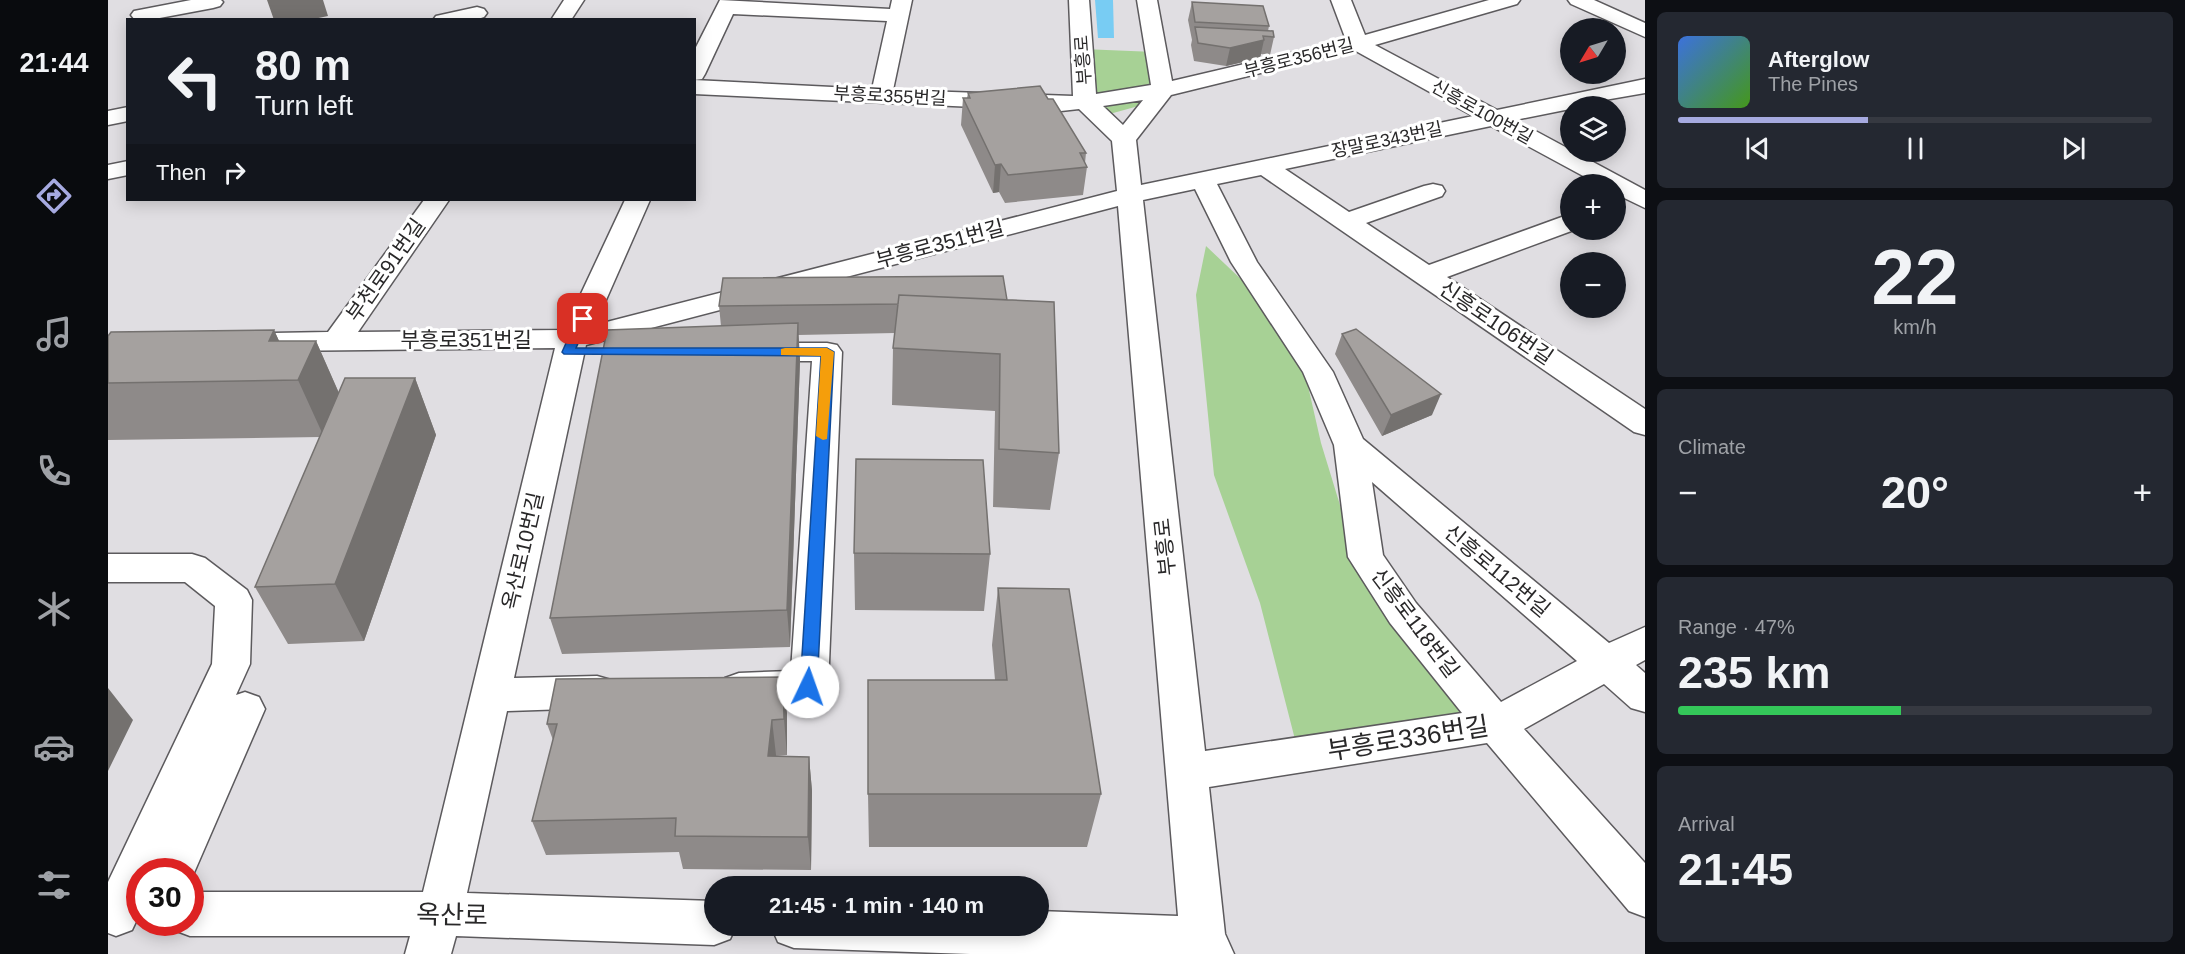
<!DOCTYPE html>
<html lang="en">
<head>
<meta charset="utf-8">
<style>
  body { margin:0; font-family:Arial,"Noto Sans KR",sans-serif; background:#242831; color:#f1f3f6; height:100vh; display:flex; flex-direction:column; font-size:22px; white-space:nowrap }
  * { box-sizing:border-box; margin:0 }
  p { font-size:20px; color:#9ea1a6 }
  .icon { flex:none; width:33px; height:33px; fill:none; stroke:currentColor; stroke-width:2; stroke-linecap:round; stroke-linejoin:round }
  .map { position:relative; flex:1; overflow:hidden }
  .panel { display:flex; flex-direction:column; gap:12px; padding:12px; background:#0d0f14; width:540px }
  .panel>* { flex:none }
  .hud { position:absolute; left:18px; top:18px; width:570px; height:183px; border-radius:0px; box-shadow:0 3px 15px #0003; background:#171b24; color:#f1f3f6; overflow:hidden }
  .needle { width:39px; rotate:232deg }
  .tools { position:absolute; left:1452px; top:18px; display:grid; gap:12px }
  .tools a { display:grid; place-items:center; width:66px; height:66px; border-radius:50%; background:#171b24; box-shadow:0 3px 15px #0003; font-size:30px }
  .speed { position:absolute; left:18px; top:858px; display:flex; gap:12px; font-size:30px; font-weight:700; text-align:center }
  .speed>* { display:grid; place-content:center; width:78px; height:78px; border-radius:50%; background:#171b24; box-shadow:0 3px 15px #0003; line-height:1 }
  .speed .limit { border:9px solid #d22; background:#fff; color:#111 }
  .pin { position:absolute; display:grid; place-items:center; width:51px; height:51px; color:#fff; margin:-26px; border-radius:12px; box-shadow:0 3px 9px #0006 }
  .me { position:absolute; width:66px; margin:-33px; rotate:3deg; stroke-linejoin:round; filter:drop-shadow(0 0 4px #0008) }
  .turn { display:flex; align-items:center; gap:21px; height:126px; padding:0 30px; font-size:27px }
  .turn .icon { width:78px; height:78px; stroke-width:2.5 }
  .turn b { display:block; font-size:42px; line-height:51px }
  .then { display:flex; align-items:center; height:57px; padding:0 30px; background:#0003; gap:12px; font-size:22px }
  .big { font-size:45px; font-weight:600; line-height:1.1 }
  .panel .widget { flex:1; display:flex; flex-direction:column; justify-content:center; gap:9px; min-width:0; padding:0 21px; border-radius:9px; background:#242831 }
  .panel .dial { align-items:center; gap:0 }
  .dial b { font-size:78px; line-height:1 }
  .song { display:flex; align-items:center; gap:18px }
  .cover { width:72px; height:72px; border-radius:9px; background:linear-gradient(135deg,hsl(220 70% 55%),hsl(100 70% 35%)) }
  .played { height:6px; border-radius:3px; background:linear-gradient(90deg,#a6aae0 40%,#363941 40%) }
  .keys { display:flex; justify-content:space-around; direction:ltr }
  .heat { display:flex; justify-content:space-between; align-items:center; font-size:33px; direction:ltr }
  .charge { height:9px; border-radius:4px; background:linear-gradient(90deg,#34c759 47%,#363941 0) }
  .trip { position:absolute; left:596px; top:876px; width:345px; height:60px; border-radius:30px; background:#171b24; box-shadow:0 3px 15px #0003; font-weight:600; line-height:60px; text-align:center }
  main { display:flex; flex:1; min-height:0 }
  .tab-bar { display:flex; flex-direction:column; width:108px; justify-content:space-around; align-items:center; background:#090b0e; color:#9ea1a6 }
  .tab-bar .icon { width:42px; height:42px }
  .tab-bar .current { color:#a6aae0 }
  .tab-bar b { font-size:27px; color:#f1f3f6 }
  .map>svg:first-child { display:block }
</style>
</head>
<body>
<main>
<nav class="tab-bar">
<b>21:44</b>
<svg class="icon current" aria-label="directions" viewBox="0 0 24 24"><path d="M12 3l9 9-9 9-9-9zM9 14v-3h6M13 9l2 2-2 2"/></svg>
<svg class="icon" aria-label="music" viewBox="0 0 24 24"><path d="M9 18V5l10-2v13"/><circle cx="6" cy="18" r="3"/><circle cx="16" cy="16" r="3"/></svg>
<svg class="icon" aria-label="phone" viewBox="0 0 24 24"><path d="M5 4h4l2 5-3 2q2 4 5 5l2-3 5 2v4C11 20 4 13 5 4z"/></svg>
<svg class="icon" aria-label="climate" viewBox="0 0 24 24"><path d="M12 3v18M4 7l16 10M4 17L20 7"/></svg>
<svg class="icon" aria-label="car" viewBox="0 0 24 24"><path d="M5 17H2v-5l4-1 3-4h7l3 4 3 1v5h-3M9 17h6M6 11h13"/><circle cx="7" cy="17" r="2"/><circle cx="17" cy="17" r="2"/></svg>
<svg class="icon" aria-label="filters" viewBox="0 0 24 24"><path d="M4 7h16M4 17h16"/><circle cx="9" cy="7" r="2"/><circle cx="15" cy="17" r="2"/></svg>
</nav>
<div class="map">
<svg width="1537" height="954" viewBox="0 0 1537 954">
  <rect width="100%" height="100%" fill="#e0dee2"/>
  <path fill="#a7d195" d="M974,49L1047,52L1045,102L998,115L984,104Z
    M1098,246L1136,282L1195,364L1213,443L1239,528L1356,720L1191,755L1152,603L1106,475L1088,295Z"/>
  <path fill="#78ccf3" d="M987,0H1005L1006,38H990Z"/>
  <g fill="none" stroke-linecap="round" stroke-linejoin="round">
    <defs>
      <path id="minor" d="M83,0H113L115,2L112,6L105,8L41,20H27L23,15L26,11Z
        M456,0H476L463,20H443Z
        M612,0L782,9L784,0H804L785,90L965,96L961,0H981L988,94L1043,85L1029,0H1049L1064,81L1238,40L1223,0H1243L1257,35L1381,0H1412L1409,4L1267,45L1389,110L1537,79V93L1462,106V109L1407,120L1537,190V208L1508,194V184H1490L1383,126L1177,169L1241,212L1316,186L1325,184L1334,186L1337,191L1334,196L1258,223L1321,265L1462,214V230H1466L1339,277L1537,409V435L1526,432L1153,175L1109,184L1149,262L1225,372L1255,439L1501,643L1537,627V660L1528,665L1537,673V712L1523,708L1496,684L1416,729L1537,863V917L1521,911L1379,743L1101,787L1117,934L1126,954H862L686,948L670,942L663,926H930V911L1070,916L1010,206L478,345L406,678L489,676L503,680L509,692L503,704L489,708L399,711L359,893L606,901V926H628L622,939L606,945L348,936L343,954H297L302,936H82L66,930L63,922H82V892H315L447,348L165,351L155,348L150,342L155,336L165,333L220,332L316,200H341L250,332L456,330L517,200H542L487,325L1009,191L1004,141L971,109L953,111L586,94V80L764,89L779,21L625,14L597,74L594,79L586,80V51ZM1246,50L1365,116L1033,185L1028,140L1063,95ZM1035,100L1015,125L995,106ZM1087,189L1123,262L1195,372L1226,445L1240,557L1282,623L1354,713L1097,751L1035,200ZM1264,482L1469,661L1393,702L1308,603L1275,555Z
        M1460,0H1486L1537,23V37L1463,4Z
        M369,7L376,9L379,13L376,17L367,20H325L328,16Z
        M20,107V121L0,125V111Z
        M20,161V175L0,179V165Z
        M648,343H719L729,345L734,352L720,687L715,698C690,707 642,709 617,700L612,689L617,678L631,673L683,671L704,361H648L638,359L633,352L638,345Z
        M0,554H84L97,558L139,590L144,600L142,664L128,695L137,692L151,697L157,709L82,882V872H32V913L24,930L8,936L0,933V882L104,664L107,606L77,582H0Z"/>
    </defs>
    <use href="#minor" stroke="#5c5a5d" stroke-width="3"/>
    <use href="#minor" fill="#fff" fill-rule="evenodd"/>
  </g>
  <path fill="#8e8a89" d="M1084,2L1161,26L1160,31L1166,37L1162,55L1153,54L1152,58L1118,66L1086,61L1083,45L1084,40L1080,20Z
    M860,93L978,153L977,163L979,167L975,195L897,203L891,192L885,193L853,125L855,98H859Z
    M899,300L951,453L942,510L885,507L887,411L784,405L785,348L787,333L690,335L692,360L682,647L454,654L442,618L613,326L611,306Z
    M166,330L171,341H208L231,393L307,378L328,435L256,641L180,644L147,587L212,437L0,440V336Z
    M1234,334L1324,415L1274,436L1227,354Z
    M746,553L882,554L876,611L747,610Z
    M890,588L993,794L979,847H761L760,794L887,680L884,645Z
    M679,713V755L668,756L701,757L704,791L703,870L575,869L571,852L438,855L424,821L445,740L439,724Z"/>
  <path fill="#74716f" d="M159,0H215L220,16L201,20H166Z
    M1156,40L1152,58L1118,66L1122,48Z
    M893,164L891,192L885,193L887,165Z
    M690,323L692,360L682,647L679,610Z
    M166,330L189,380L161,341Z
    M208,341L233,398L216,437L190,380Z
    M307,378L328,435L256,641L227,584Z
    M1333,394L1324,415L1274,436L1283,415Z
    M675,677L679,713V755L676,719Z
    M0,688L25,720L0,771Z
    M664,720L668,755L665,791L660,756Z
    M701,757L704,791L703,870L700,837Z"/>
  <path fill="#a5a19f" stroke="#74716f" stroke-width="1.5" d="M1084,2L1155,6L1161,26L1087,22Z
    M1087,27L1165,31L1166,37L1155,36L1156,40L1122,48L1090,43Z
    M932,86L940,99H945L978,153H972L979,167L900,175L893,164L887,165L855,98H862L860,93Z
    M895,276L899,300L791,295L790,304L611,306L615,278Z
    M791,295L946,302L951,453L891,449L892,354L785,348Z
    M690,323L679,610L442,618L499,330Z
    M1248,329L1333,394L1283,415L1234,334Z
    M166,330L161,341H208L190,380L0,383V336L3,332Z
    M237,378H307L227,584L147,587Z
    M748,459L875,460L882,554L746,553Z
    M890,588L961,589L993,794H760V680H899Z
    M675,677L676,719L664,720L660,756L701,757L700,837L567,836L568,818L424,821L449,724H439L448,679Z"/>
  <path fill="#1a73e8" stroke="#114b97" stroke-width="1.5" d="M475,316L481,319L468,348H719L726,352L709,687L706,692L700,694L695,692L692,687L713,356L456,354L454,352L469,319Z"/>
  <path fill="#f59e0b" d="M677,348H719L726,352L719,439L715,440L708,436L713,356L673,355V349Z"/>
  <g text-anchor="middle" stroke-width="6" stroke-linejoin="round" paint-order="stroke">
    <g font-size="18" fill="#292829" stroke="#fff">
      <text transform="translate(1191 58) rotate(-14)" y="6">부흥로356번길</text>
      <text transform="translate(975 60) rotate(-94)" y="6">부흥로</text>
      <text transform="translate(782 96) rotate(3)" y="6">부흥로355번길</text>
      <text transform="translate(1374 112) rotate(29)" y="6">신흥로100번길</text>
      <text transform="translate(1279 140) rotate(-12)" y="6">장말로343번길</text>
    </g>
    <g font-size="21" fill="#292829" stroke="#fff">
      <text transform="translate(832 244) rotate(-15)" y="7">부흥로351번길</text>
      <text transform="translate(278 270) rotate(-55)" y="7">부천로91번길</text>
      <text transform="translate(1388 323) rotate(34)" y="7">신흥로106번길</text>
      <text x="358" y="347">부흥로351번길</text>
      <text transform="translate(1057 547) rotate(-96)" y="7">부흥로</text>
      <text transform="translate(415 551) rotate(-77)" y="7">옥산로10번길</text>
      <text transform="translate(1389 571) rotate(40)" y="7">신흥로112번길</text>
      <text transform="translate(1307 623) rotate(53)" y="7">신흥로118번길</text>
    </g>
    <g font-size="26" fill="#292829" stroke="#fff">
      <text transform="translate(1300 738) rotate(-9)" y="9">부흥로336번길</text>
      <text transform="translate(344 915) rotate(1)" y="9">옥산로</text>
    </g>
  </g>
</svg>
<div class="tools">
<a><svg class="needle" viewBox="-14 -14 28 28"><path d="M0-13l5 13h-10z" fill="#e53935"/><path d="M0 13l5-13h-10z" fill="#9ea1a6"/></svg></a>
<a><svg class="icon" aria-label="layers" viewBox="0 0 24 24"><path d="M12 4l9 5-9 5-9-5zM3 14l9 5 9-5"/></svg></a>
<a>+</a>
<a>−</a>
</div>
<div class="speed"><div class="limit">30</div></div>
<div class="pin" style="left:475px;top:319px;background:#d93025"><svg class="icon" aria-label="arrive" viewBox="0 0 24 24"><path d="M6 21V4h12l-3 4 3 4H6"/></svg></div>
<svg class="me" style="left:700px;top:687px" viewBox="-20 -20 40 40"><circle r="19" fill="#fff"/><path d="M0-13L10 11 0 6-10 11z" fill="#1a73e8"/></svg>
<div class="trip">21:45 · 1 min · 140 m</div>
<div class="hud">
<div class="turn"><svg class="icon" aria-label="left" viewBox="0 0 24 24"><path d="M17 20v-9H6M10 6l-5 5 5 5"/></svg><div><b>80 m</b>Turn left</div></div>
<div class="then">Then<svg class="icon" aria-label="right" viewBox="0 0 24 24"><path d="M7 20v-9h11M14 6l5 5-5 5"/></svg></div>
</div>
</div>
<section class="panel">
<div class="widget">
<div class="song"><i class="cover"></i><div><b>Afterglow</b><p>The Pines</p></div></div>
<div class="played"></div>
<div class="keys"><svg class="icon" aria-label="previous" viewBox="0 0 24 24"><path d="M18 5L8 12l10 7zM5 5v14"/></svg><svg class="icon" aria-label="pause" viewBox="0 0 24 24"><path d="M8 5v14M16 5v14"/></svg><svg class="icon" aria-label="next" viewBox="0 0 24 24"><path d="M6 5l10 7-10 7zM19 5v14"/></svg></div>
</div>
<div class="widget dial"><b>22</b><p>km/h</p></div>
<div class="widget"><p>Climate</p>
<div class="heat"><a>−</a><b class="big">20°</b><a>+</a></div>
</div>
<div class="widget"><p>Range · 47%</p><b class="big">235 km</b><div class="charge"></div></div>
<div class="widget"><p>Arrival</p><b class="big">21:45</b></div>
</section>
</main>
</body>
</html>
